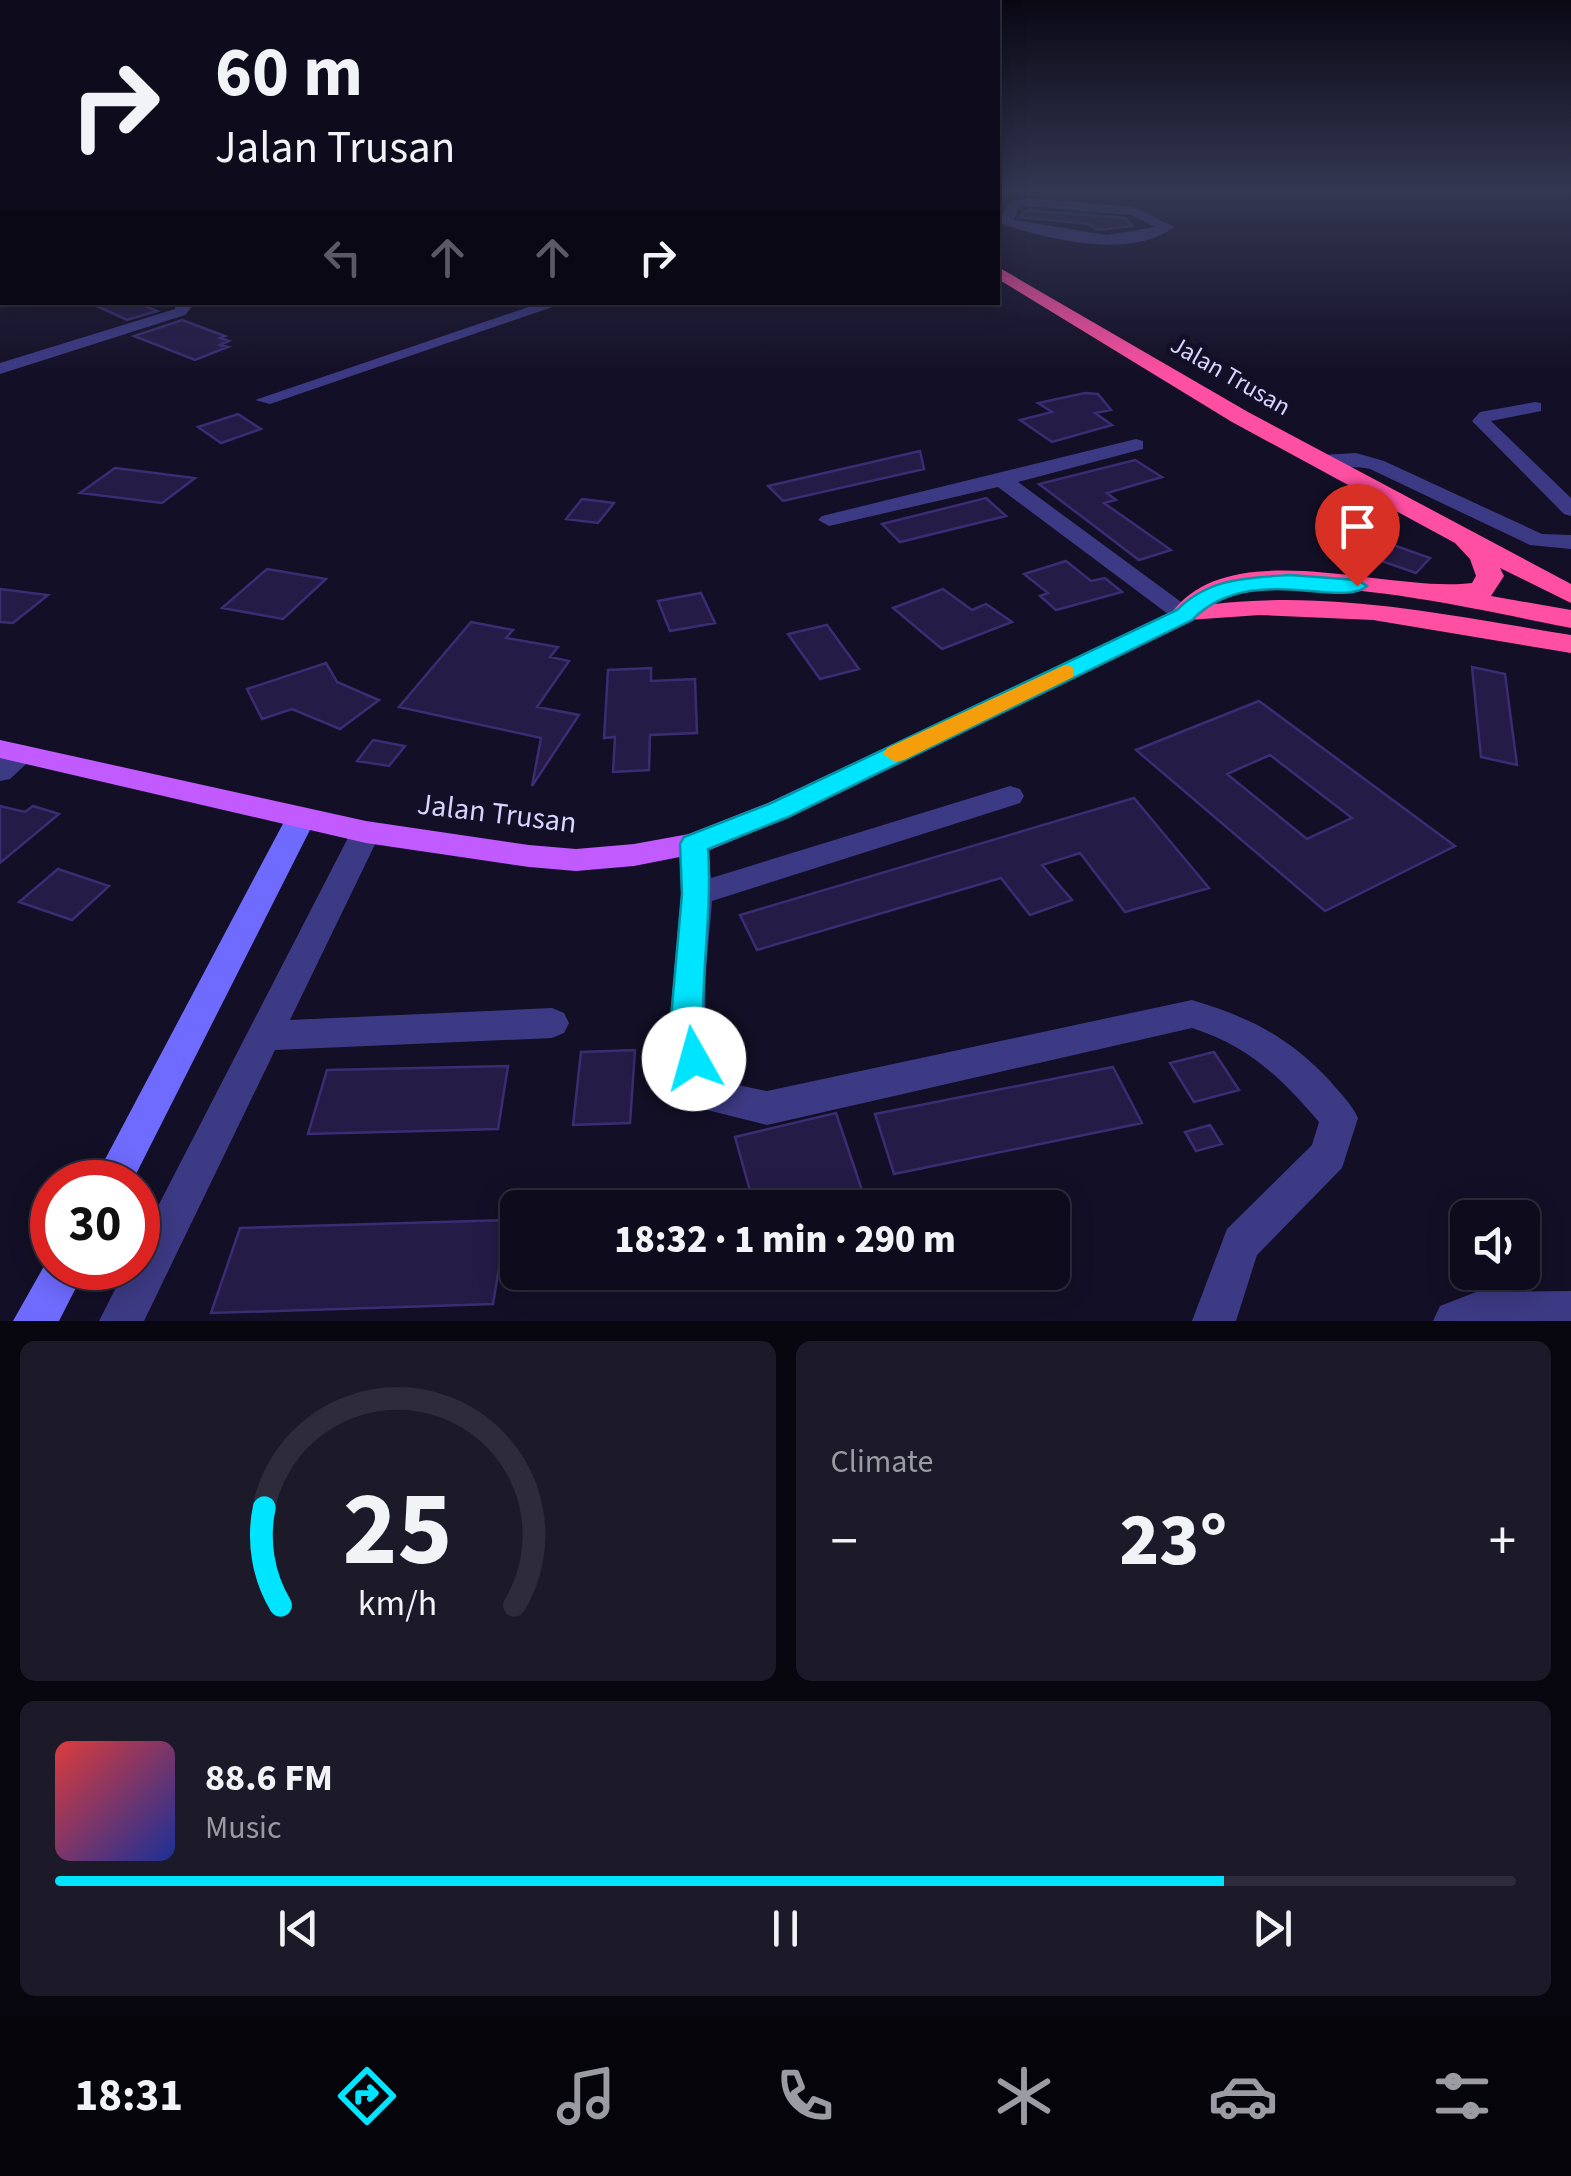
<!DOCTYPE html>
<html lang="en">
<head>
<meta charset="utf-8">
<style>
  body { margin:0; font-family:"Source Sans 3",sans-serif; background:#1c1929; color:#f1f3f6; height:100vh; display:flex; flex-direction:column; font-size:38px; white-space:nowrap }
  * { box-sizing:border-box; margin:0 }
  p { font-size:32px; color:#9b9ba3 }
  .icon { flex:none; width:55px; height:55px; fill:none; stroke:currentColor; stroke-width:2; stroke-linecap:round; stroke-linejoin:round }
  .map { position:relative; height:1321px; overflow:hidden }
  .panel { display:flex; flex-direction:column; gap:20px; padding:20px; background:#08060f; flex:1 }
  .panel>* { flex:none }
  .guide { position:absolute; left:0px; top:0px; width:1000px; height:305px; box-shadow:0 5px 25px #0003,0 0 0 2px #2e2b3b; background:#0e0b1c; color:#f1f3f6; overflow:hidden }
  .fabs { position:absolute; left:1450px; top:1200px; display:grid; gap:20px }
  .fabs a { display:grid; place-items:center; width:90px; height:90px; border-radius:15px; background:#0e0b1c; box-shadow:0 5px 25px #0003,0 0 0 2px #2e2b3b; font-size:50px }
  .speed { position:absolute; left:30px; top:1160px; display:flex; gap:20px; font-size:50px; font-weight:700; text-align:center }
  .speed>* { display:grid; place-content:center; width:130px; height:130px; border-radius:50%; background:#0e0b1c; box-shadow:0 5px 25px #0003,0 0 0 2px #2e2b3b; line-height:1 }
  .speed .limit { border:15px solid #d22; background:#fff; color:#111 }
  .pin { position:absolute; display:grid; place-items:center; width:85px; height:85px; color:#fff; margin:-102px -42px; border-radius:50% 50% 50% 0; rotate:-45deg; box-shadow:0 0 10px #0007 }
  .pin .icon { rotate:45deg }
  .me { position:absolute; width:110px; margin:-55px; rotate:353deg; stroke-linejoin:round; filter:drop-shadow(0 0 8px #0008) }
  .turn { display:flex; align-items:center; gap:35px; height:210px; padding:0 50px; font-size:45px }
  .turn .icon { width:130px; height:130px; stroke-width:2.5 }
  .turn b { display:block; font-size:70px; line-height:85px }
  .lanes { display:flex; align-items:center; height:95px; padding:0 50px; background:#0003; justify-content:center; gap:50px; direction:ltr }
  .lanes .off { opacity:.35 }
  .big { font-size:75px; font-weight:800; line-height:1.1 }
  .panel .card { flex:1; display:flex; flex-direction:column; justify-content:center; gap:15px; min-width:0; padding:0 35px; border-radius:15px; background:#1c1929 }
  .panel .dial { align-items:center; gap:0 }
  .dial svg { height:260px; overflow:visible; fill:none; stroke:#2e2b3b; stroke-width:7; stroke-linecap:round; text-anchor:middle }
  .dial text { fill:#f1f3f6; stroke:none }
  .song { display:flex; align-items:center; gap:30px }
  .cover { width:120px; height:120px; border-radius:15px; background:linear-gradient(135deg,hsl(0 70% 55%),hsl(230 70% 35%)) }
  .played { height:10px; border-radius:5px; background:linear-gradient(90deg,#00e5ff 80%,#2e2b3b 80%) }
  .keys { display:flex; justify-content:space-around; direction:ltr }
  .heat { display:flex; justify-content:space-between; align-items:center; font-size:55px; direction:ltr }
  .panel .tiles { flex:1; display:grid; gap:20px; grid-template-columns:1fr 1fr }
  .card:last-child { grid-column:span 2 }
  .trip { position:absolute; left:500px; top:1190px; width:570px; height:100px; border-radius:15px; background:#0e0b1c; box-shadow:0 5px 25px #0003,0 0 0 2px #2e2b3b; font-weight:800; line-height:100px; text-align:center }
  .tab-bar { display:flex; height:160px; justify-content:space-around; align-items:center; background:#06040b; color:#9b9ba3 }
  .tab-bar .icon { width:70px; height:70px }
  .tab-bar .current { color:#00e5ff }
  .tab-bar b { font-size:45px; color:#f1f3f6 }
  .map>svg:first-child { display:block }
</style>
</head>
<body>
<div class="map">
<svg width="1571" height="1321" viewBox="0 0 1571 1321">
  <rect width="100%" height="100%" fill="#130f26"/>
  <path fill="#241b47" stroke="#3b2d73" stroke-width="2.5" fill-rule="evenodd" d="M1027,210L1125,218L1132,226L1099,230L1088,224L1019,217Z
    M88,302H136L157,311L127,320Z
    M182,320L225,336L220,338L229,341L220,345L228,347L195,360L134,336Z
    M1085,393L1098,394L1111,410L1095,413L1112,425L1052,442L1020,420L1052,412L1038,403Z
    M238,414L261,429L221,443L198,427Z
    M920,451L924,469L783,501L768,486Z
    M1135,460L1162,477L1107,493L1116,500L1104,503L1171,550L1139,560L1039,484Z
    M115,468L195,478L162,503L80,493Z
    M986,498L1006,516L900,542L882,524Z
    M582,499L614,503L598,523L566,519Z
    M1365,535L1430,558L1416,573L1350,550Z
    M1066,561L1091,581L1105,578L1122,592L1056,610L1040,596L1048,593L1024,574Z
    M267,569L326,579L283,619L222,608Z
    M0,589L48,595L13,623L0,622Z
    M943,589L972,610L986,604L1012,622L942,649L893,608Z
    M701,593L715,623L670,631L658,601Z
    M471,622L513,630L506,638L558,647L550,657L569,661L537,707L579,715L532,786L541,738L399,707Z
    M827,625L859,669L820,679L788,634Z
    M326,663L337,682L379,700L340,729L292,709L262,719L247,689Z
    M1472,667L1505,674L1517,765L1481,757Z
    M651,668V681L695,679L697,733L650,735L649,770L613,772L615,737L604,738L608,670Z
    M1259,701L1455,846L1325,911L1136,750ZM1270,755L1352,818L1307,839L1227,774Z
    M373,740L405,746L389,766L357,761Z
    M1134,798L1209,888L1125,912L1080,853L1042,865L1072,900L1030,915L1001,878L757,950L740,915Z
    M0,806L25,812L33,806L59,814L0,863Z
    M58,869L109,886L72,920L19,902Z
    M635,1050L630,1123L573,1125L581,1052Z
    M1214,1052L1239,1090L1194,1102L1170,1063Z
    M508,1066L498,1129L308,1134L327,1070Z
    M1113,1067L1142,1123L894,1174L875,1114Z
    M836,1113L868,1208H785L782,1197L754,1205L735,1137Z
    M1210,1125L1222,1144L1196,1151L1185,1132Z
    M507,1220L493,1304L211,1313L240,1228Z"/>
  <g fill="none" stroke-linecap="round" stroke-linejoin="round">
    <path fill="#3d3a85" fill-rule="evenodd" d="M1027,198L1134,207L1174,227C1129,261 1046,238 998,223V213H1004L1009,202ZM1027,206L1131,215L1156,227L1107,235L1014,220L1018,208Z
      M175,302L194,304L185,315L0,374V363L175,309Z
      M543,302H567L270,404L255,400Z
      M1535,402L1541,403V411L1491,421L1571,498V516L1564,514L1472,421L1480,412Z
      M1136,439L1143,441V449L1018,482L1192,610L1196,615L1192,620H1176L998,487L829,526L818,520L822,516Z
      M1356,453L1384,461L1542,534L1571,535V549L1530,545L1370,469C1352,464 1326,472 1312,461L1322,455Z
      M23,745L33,748L37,754L10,779L0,781V758Z
      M1010,786L1020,789L1024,796L1020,803L712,901C708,966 693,1025 728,1083L767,1091L1192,1000C1249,1017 1289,1037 1330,1081C1340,1093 1351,1103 1358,1118L1342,1168L1257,1255L1236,1321H1192L1227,1229L1312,1145L1319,1122C1281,1078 1249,1046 1192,1028L767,1125L703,1109L676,1059L670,1018L681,894L679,844L683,836L694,833L705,836L711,878Z
      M366,821L376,825L381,832L290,1020L552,1008L564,1013L569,1023L564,1033L552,1038L275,1050L144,1321H99L126,1268H138V1245L351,832L356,825Z
      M1571,1291V1321H1433L1440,1306L1476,1292Z"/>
    <path fill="#6f6bff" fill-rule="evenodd" d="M0,254H2V262H0Z
      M301,808L311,811L316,818L132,1182H93L286,818L291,811Z
      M52,1252V1268H86L59,1321H13Z"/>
    <path fill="#c25bff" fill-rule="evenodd" d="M1184,608L1196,615L1192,620L788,817L705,852L634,866L576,871L529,867L366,843L0,758V740L366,821L529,845L576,849L634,844L689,834L768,803Z"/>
    <path fill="#ff4fa3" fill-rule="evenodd" d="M998,267L1248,412L1571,584V603L1500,568L1504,576L1491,596L1571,610V628C1491,613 1282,561 1214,604C1335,590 1452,616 1571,635V653L1373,620L1260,615L1174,621L1170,615C1229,531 1388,594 1472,583L1476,576L1470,559L1455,543L1232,422L998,279Z"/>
  </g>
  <linearGradient id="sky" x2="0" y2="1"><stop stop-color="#0a0815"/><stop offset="0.51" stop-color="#333752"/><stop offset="1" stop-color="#333752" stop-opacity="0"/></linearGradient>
  <rect width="1571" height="374" fill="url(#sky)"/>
  <path fill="#00e5ff" stroke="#0095a6" stroke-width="2.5" d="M1290,575L1357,580L1367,586C1341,609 1249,561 1192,620L788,817L708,849C712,905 703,959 703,1015C703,1034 714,1051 705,1069L694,1073L682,1069L671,1018L682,894L680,844L684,837L769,804L1177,610C1209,578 1246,578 1290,575Z"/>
  <path fill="#f59e0b" d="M1065,665L1073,667V677L904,760L895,762L883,754L887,748Z"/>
  <g text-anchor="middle" stroke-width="10" stroke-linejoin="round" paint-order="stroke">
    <g font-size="25" fill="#d9d4ff" stroke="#130f26">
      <text transform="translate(1231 375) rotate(30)" y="9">Jalan Trusan</text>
    </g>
    <g font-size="30" fill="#d9d4ff" stroke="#130f26">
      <text transform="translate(497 813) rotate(7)" y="10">Jalan Trusan</text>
    </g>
  </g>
</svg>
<div class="fabs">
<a><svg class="icon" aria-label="sound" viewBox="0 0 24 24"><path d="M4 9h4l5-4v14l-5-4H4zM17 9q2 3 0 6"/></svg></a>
</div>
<div class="speed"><div class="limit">30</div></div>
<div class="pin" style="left:1357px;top:586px;background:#d93025"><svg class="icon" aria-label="arrive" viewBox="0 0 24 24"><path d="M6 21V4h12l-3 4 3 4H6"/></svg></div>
<svg class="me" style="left:694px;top:1059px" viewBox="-20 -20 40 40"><circle r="19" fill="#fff"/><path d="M0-13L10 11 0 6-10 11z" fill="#00e5ff"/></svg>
<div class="trip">18:32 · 1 min · 290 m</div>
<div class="guide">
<div class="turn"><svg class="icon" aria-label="right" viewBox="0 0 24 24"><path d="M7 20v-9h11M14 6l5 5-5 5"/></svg><div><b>60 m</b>Jalan Trusan</div></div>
<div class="lanes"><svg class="icon off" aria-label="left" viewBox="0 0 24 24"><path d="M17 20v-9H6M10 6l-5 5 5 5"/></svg><svg class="icon off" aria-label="ahead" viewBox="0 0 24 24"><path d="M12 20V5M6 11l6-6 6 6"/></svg><svg class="icon off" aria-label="ahead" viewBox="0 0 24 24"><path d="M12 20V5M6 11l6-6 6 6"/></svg><svg class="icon" aria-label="right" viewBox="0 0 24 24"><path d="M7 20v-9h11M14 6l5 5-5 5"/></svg></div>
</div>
</div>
<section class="panel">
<div class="tiles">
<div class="card dial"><svg viewBox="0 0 100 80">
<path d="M14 69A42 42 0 1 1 86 69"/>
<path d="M14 69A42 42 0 0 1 9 39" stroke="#00e5ff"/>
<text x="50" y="56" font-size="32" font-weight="700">25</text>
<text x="50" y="72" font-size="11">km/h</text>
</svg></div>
<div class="card"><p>Climate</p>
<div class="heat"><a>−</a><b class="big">23°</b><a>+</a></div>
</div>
<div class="card">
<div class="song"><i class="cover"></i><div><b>88.6 FM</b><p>Music</p></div></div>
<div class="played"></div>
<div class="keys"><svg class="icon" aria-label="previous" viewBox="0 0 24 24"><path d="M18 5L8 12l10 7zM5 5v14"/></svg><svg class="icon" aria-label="pause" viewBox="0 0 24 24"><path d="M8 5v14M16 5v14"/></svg><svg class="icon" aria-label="next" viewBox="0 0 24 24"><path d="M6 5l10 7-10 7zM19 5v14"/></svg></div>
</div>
</div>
</section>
<nav class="tab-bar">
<b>18:31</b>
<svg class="icon current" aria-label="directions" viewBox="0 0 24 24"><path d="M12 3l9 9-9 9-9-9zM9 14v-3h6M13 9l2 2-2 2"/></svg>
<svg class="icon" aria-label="music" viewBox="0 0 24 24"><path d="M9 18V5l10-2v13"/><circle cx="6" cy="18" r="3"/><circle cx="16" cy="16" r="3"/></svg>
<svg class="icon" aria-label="phone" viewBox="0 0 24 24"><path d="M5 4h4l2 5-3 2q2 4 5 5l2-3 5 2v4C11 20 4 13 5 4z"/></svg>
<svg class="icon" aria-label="climate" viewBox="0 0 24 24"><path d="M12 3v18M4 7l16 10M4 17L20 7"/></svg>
<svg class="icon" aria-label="car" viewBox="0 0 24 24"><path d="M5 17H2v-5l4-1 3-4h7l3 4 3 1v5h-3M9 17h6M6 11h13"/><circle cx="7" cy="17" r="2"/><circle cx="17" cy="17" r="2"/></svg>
<svg class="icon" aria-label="filters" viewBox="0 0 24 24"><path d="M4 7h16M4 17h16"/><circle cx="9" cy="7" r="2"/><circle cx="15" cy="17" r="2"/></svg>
</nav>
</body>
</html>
